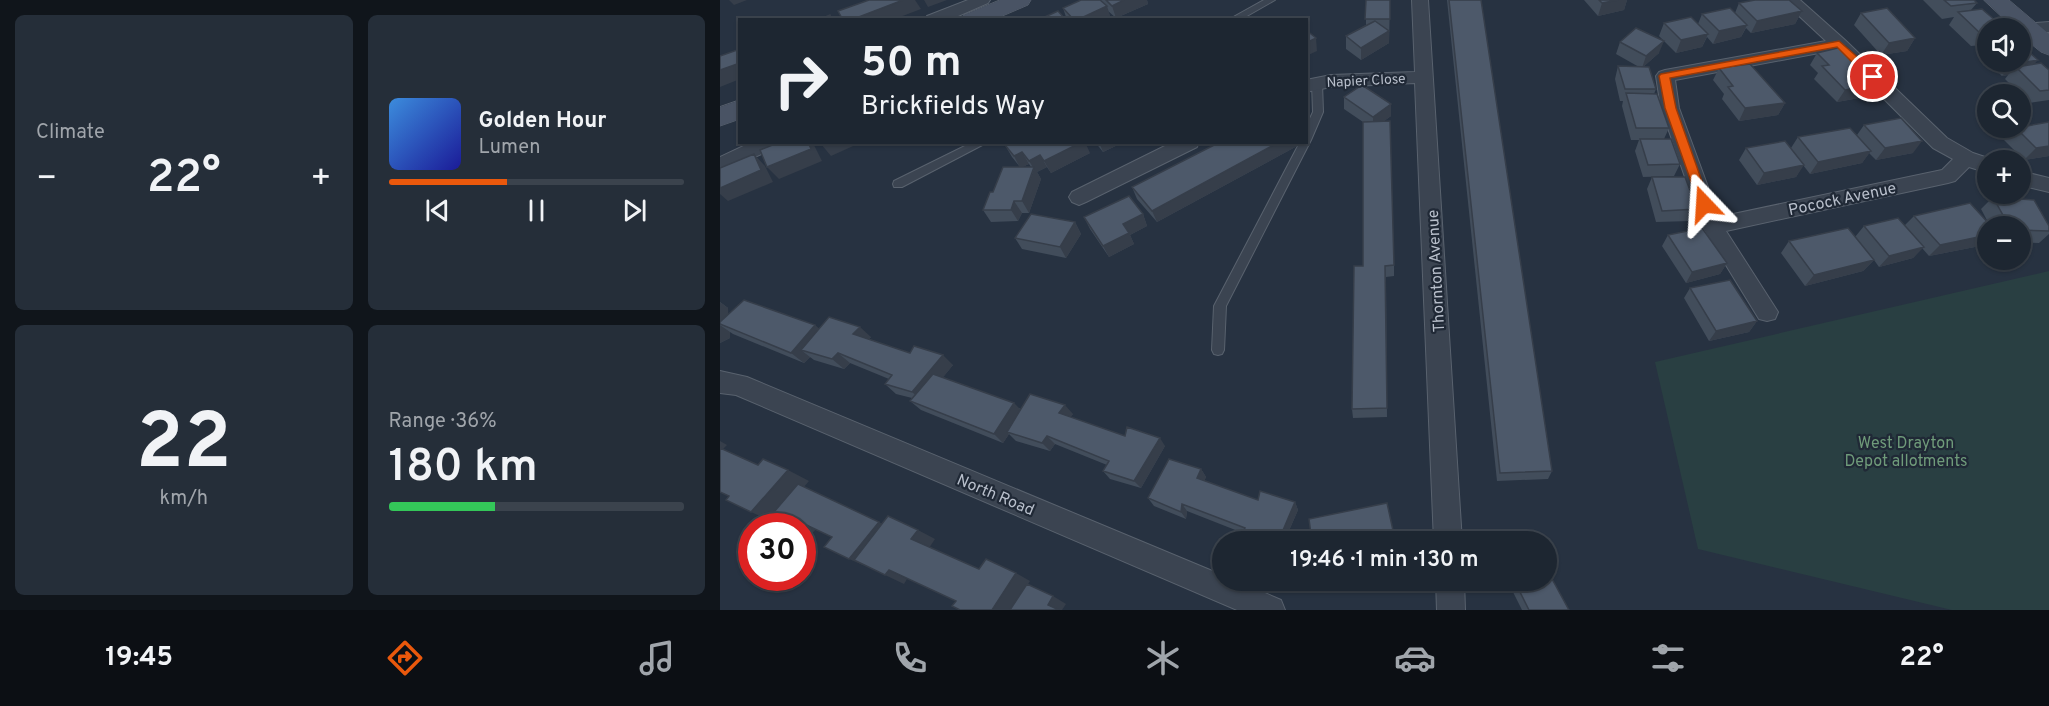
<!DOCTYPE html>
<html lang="en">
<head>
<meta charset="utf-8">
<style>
  body { margin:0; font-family:Overpass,sans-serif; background:#252e39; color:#f1f3f6; height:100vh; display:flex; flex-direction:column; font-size:22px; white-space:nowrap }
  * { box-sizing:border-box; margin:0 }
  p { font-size:20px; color:#a0a5ab }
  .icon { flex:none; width:33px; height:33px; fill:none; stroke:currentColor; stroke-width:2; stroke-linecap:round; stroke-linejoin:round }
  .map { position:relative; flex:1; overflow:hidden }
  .sheet { display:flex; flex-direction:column; gap:15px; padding:15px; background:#10151b; width:720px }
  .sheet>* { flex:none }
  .hud { position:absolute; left:18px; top:18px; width:570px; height:126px; border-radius:0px; box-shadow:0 2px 4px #0004,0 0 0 2px #3b434d; background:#1d2631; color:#f1f3f6; overflow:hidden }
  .tools { position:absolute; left:1257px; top:18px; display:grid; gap:12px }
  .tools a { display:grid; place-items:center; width:54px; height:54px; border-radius:50%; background:#1d2631; box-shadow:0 2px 4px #0004,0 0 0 2px #3b434d; font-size:30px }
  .speed { position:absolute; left:18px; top:513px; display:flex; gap:12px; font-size:30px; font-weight:700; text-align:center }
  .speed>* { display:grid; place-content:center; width:78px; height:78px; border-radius:50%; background:#1d2631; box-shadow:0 2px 4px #0004,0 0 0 2px #3b434d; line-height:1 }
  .speed .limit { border:9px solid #d22; background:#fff; color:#111 }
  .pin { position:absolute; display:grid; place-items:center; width:51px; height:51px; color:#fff; margin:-26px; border:3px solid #fff; border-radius:50%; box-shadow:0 2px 6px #0007 }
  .me { position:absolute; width:66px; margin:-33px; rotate:340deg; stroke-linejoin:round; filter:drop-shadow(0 0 4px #0008) }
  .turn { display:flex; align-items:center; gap:21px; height:126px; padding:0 24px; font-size:27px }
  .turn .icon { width:78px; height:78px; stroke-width:2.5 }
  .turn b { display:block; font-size:42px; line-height:51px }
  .big { font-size:45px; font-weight:600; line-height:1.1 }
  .sheet .tile { flex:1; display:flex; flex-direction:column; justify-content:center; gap:9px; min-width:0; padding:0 21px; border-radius:9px; background:#252e39 }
  .sheet .dial { align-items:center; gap:0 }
  .dial b { font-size:78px; line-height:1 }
  .song { display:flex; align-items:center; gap:18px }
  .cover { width:72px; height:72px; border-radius:9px; background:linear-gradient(135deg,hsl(210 70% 55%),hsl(240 70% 35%)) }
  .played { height:6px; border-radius:3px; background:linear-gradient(90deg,#ea580c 40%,#3b434d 40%) }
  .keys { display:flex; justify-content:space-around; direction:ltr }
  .heat { display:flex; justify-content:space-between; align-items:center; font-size:33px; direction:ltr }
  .charge { height:9px; border-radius:4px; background:linear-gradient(90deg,#34c759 36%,#3b434d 0) }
  .sheet .tiles { flex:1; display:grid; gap:15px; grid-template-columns:repeat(2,1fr) }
  .trip { position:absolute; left:492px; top:531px; width:345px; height:60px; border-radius:30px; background:#1d2631; box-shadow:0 2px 4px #0004,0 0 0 2px #3b434d; font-weight:600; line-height:60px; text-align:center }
  .menu { display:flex; height:96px; justify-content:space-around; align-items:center; background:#0c0f14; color:#a0a5ab }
  .menu .icon { width:42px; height:42px }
  .menu .on { color:#ea580c }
  .menu b { font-size:27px; color:#f1f3f6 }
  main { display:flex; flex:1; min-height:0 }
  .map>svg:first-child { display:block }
</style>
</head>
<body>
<main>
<section class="sheet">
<div class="tiles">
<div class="tile"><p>Climate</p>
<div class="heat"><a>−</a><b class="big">22°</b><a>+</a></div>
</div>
<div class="tile">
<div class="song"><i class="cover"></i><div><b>Golden Hour</b><p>Lumen</p></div></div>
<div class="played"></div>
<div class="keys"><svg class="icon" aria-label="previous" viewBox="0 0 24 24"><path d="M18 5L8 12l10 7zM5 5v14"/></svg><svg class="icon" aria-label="pause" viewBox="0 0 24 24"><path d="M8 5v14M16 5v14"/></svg><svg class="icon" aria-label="next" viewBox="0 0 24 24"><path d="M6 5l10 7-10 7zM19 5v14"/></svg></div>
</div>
<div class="tile dial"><b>22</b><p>km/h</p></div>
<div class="tile"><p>Range · 36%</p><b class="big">180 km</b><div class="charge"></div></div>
</div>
</section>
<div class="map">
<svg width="1329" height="610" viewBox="0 0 1329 610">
  <rect width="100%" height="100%" fill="#273241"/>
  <path fill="#293f42" d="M1329,271V610H1232L978,549L935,362Z"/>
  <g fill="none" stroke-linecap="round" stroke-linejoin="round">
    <defs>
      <path id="lane" d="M544,0H555L520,20H508Z
        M597,80L602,83L603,112L591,140L506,306L504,350L502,354L498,355L494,354L492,350L494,306L580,142H586V127L593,112L592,83Z
        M253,142H268L182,187H174L173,184L174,181Z"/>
      <path id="street" d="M248,0H270L268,3L229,20H205L207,16Z
        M692,0H708L742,542H714L695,83L611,87L586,92V80L611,75L695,72Z
        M1062,0H1080L1125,40L1227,138L1253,153L1274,160H1268V173L1249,167L1235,181L1228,183L1006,231L1058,312L1055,319L1047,321L1039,319L982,226L941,108L936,76L939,72L945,70L1106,41ZM1115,50L1213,148L1233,159L1222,170L999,217L959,108L955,80Z
        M1329,22V32H1302L1300,28L1302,24Z
        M32,142H60L58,147L0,172V157Z
        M453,142H479L477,147L366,202L359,205L352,202L349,197L352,192Z
        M1300,171L1329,178V192L1300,185Z
        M0,371L27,377L502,575V580H515L561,600L565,610H517L16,395L0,393Z
        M716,580H744L745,610H717Z"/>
      <path id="secondary" d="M280,0H311L308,5L273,20H241L244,15Z
        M1264,0H1289L1329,34V55L1321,52L1300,35V28H1294Z
        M20,100V119L0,126V107Z"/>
    </defs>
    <use href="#lane" stroke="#59626e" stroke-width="2"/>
    <use href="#street" stroke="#59626e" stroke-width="2"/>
    <use href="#secondary" stroke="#59626e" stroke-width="1"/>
    <use href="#lane" fill="#3b4451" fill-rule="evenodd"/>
    <use href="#street" fill="#3b4451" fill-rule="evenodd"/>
    <use href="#secondary" fill="#495364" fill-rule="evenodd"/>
  </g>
  <path fill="#424d5b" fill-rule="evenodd" d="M381,0H427L428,4L396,18L388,11L391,19L390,20H347L343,8L381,1Z
    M646,0H670L669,43L641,60L626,49V36L646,25Z
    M727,0H761L832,471L828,479L777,481Z
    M864,0H907L904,10L878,16Z
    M1203,0H1254L1257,3L1251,10L1268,33V62H1300L1314,64L1329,70V100L1309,103L1285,79L1288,75L1282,76L1257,52L1262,45L1251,46L1229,25L1234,17L1222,19Z
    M1019,3L1082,11L1075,24L1031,33L1026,28L1021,37L993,44L987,37L982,47L956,53L939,36L944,23L978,24L982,14L1015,13Z
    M1141,13L1195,38L1187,51L1161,55L1134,25Z
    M900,42L939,53L923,67L936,89L934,94L949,128L944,139L960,164L954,176L923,177L915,151L919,140H911L902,106L903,101H900L895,79L898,66L919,67L896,54Z
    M1097,53L1159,84L1150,96L1117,102L1094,79L1098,73L1090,65Z
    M999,68L1065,103L1058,115L1019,121L1002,99L1004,94L993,80Z
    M624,97L671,116L664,121L674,265V276L666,277L667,417L633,418L632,409L643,266V122L624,109Z
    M1329,122V156L1304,160L1284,140L1295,128Z
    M1144,125L1193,153L1156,160L1149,153L1142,163L1090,174L1083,165L1076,177L1037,185L1019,160L1026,148H1071L1078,137L1137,135Z
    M375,142H408L404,144L402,143L383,152Z
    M500,142H579V145L437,222L417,199L412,187Z
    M285,145L370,153L331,173L327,167L317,172L321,179L309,213H302L298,221L271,222L263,210L273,192L300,167L292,157ZM309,164L311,167H302Z
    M932,177L977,209L971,221L936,222L927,189Z
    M1273,197L1329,226V234L1319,243L1300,242V226H1268V242L1265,245L1209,256L1202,248L1193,258L1159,267L1154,260L1143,271L1085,286L1061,253L1069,241L1135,237L1144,226L1185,225L1194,216L1269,224L1261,209Z
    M423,214L427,226L410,235L414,244L389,257L370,229L364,217Z
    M355,222L361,234L346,258L302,249L295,238Z
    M948,235L1007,263L1000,274L966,283L942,246Z
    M970,288L1037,321L1029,332L989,341L964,298Z
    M0,302L8,308V314L151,337L149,339L190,353L233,365L223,377L301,409L353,414L350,417L405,436L445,446L421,488L390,479L383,471L387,465L335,444L330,451L296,441L289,434L283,443L201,410L190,401L192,398L176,394L165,384L169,379L130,363L124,369L94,360L90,357L84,363L13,334L10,332V338L0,343Z
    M481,469L486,477L484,481L538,500L575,502L578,510L564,542H521L520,539L523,533L467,511L466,519L434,506L428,498Z
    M787,580H826L849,610H802Z"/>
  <path fill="#363e4a" d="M9,0H27L14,5Z
    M183,0H195L201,9L172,20H131Z
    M204,0H227L208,7Z
    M404,0H427L428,4L396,18L392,6Z
    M898,0H907L904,10L878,16L882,3Z
    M387,6L391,19L390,20H357Z
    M1082,11L1075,24L1031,33L1037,21Z
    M1027,25L1021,37L993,44L999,31Z
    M669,31V43L641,60V48Z
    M988,34L982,47L956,53L961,40Z
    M596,38L597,51L586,56V43Z
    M1195,38L1187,51L1161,55L1169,43Z
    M944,41L939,53L922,68L926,56Z
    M1318,60L1307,72L1296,67L1288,75L1282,76L1293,64Z
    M20,63V79L0,87V70Z
    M1159,84L1150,96L1117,102L1125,90Z
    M1065,103L1058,115L1019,121L1025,108Z
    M671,104V116L653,129V117Z
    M1202,141L1193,153L1156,160L1165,148Z
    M88,142H92L94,145L102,161L59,179L47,167Z
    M105,142H142L111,156L101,144Z
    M362,142H365L370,153L331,173L324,161Z
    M379,142H402V143L383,152Z
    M559,142H579V145L437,222L432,211Z
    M1329,146V156L1304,160L1316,148Z
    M1151,151L1142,163L1090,174L1098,162Z
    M302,152L309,164L300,168L294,156Z
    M34,154L45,166L53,182L8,201L0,194V188Z
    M320,155L327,167L317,172L321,179L309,213L302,201L314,169L309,161Z
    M1084,165L1076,177L1037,185L1044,173Z
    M294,201L302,213L298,221L291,210Z
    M423,214L427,226L410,235L414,244L389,257L383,246L403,224Z
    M355,222L361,234L346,258L340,247Z
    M1268,235V242L1265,245L1209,256L1220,245Z
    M1204,247L1193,258L1159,267L1169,256Z
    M1154,260L1143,271L1085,286L1094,275Z
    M1007,263L1000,274L966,283L972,272Z
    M0,302L8,308L9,328L0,324Z
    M1037,321L1029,332L989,341L996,331Z
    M0,325L10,332V338L0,343Z
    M95,325L108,336L81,350L90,357L84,363L71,353Z
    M140,327L151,337L145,344L133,334Z
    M118,353L130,363L124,369L112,359Z
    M223,355L233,365L203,402L192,392Z
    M294,403L303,412L287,432L289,434L283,443L274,434Z
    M345,405L353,414L347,422L339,413Z
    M327,436L335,444L330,451L322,443Z
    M440,438L445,446L421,488L414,481Z
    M0,441L7,445L2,450L0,449Z
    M481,469L486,477L482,486L477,478Z
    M68,470L89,481L54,522L31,512Z
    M575,502L578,510L564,542H558Z
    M462,504L467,511L466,519L461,512Z
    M80,522L96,529L88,538L82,535V526H77Z
    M159,522L172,529L143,565L129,559Z
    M198,530L215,539L209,548L191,539Z
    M674,535L673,541L642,542Z
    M169,570L187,579L184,584L165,575Z
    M296,573L310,581L292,610H272Z
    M333,596L346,604L342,610H337L328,605Z"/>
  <path fill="#4d596a" stroke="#363e4a" stroke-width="1.5" d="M149,0H183L131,20H123L118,11Z
    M361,0H380L387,6L357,20H354L343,8Z
    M386,0H404L392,6Z
    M646,0H670V19H645Z
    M729,0H761L832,471L780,473Z
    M879,0H898L882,3Z
    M1035,0H1069L1082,11L1037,21L1019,3Z
    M1224,0H1254L1257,3L1231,6Z
    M1010,8L1027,25L999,31L982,14Z
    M1167,8L1195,38L1169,43L1141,13Z
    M1262,9L1284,28H1268V33L1261,34L1238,12Z
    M338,11L346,20H318Z
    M110,15L112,20H98Z
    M971,17L988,34L961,40L944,23Z
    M655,21L669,31L641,48L626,36Z
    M916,28L944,41L926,56L900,42Z
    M586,30L596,38L586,43Z
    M1300,44L1318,60L1293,64L1290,62H1300Z
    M1126,46L1140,59L1137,60L1159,84L1125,90L1102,66L1109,65L1097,53Z
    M20,49V63L0,70V56Z
    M1321,63L1329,70V90L1320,91L1296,67Z
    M1030,64L1065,103L1025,108L1008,87L1013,86L999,68Z
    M898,66L929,67L936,89H905Z
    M642,85L671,104L653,117L624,97Z
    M906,93L937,94L949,128H916Z
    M1181,118L1202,141L1165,148L1144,125Z
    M670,121L674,265L665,266L667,408L632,409L634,266H643V122Z
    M1329,122V146L1316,148L1296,128Z
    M1130,128L1151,151L1098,162L1078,137Z
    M920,139H951L960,164L928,165Z
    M1065,141L1084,165L1044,173L1026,148Z
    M60,142H88L91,149L47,167L40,150Z
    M290,142H362L324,161L320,155L309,161L302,152L294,156L285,145Z
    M500,142H559L432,211L412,187Z
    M34,154L41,170L0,188V168Z
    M283,167H314L302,201H294L291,210H263L270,192H273Z
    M932,177H965L977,209L942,211Z
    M409,196L423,214L403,224L409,233L383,246L364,217Z
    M1273,197L1314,200L1329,226V231L1300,230V226H1289Z
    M1250,203L1271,226H1268V235L1220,245L1194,216Z
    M311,214L355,222L340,247L295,238Z
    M1178,218L1204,247L1169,256L1144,226Z
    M982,228L1007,263L972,272L948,235Z
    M1128,228L1154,260L1094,275L1069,241Z
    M1010,280L1037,321L996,331L970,288Z
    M24,300L95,325L71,353L0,324V322Z
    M109,317L140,327L133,334L190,353L194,346L223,355L192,392L165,384L172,375L118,353L112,359L81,350Z
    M213,374L294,403L274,434L190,401Z
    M310,394L345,405L339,413L405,436L407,427L440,438L414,481L383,471L389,461L327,436L322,443L287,432Z
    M0,448L38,465L43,459L68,470L31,512L6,500L9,496L0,492Z
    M449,459L481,469L477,478L538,500L540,491L575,502L558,542H527L520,539L525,528L462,504L461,512L428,498Z
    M78,484L159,522L129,559L104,547L112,537L80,522L77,526H63L48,519Z
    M667,503L674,535L642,542H592L589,519Z
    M168,516L198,530L191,539L259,569L266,559L296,573L272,610H240L232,606L236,601L169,570L165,575L134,560Z
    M808,532L813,542H791Z
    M826,568L849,610H809L794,580H826Z
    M307,584L333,596L328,605L339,610H290Z"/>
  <path fill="#ea580c" stroke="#983908" stroke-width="1.5" d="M1119,41L1157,74V79H1149L1117,47L950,78L956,108L990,204L988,207H980L945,108L939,76L941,74Z"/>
  <g text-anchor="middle" stroke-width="4.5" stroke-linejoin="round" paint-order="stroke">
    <g font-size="14" fill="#b8bfcb" stroke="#202936">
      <text transform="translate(646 80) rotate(-3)" y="5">Napier Close</text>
    </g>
    <g font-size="16" fill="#b8bfcb" stroke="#202936">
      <text transform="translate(1122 198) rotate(-12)" y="6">Pocock Avenue</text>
      <text transform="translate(715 271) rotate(-93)" y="6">Thornton Avenue</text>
      <text transform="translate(276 494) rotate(23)" y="6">North Road</text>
    </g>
    <g font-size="16" fill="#6f9b7a" stroke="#202936">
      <text x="1186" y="448">West Drayton<tspan x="1186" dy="18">Depot allotments</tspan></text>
    </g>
  </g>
</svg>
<div class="tools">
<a><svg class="icon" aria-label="sound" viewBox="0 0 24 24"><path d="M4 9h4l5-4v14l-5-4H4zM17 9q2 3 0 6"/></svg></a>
<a><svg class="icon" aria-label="search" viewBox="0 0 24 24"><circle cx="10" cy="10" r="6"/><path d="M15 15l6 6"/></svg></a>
<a>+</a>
<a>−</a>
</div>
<div class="speed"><div class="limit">30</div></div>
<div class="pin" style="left:1153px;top:77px;background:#d93025"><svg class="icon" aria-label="arrive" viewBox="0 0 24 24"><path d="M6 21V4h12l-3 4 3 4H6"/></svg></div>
<svg class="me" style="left:984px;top:204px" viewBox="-20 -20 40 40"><path d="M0-17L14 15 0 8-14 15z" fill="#ea580c" stroke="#fff" stroke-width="4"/></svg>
<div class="trip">19:46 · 1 min · 130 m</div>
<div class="hud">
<div class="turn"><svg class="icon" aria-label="right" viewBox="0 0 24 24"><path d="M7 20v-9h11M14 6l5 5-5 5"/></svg><div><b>50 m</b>Brickfields Way</div></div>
</div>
</div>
</main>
<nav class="menu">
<b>19:45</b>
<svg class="icon on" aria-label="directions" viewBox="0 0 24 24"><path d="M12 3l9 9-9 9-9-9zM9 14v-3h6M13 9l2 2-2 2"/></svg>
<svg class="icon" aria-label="music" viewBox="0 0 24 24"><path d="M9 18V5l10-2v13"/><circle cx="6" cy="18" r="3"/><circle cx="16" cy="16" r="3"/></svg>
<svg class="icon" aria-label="phone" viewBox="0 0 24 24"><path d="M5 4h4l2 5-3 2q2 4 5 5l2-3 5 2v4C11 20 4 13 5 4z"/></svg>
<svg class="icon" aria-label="climate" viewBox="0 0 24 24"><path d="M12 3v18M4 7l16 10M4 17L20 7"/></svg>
<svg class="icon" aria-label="car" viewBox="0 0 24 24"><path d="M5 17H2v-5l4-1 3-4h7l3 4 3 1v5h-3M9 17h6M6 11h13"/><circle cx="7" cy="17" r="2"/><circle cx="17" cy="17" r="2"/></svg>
<svg class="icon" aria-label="filters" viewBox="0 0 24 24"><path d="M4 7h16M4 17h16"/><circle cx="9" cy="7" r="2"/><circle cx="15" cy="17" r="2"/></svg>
<b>22°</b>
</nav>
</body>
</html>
